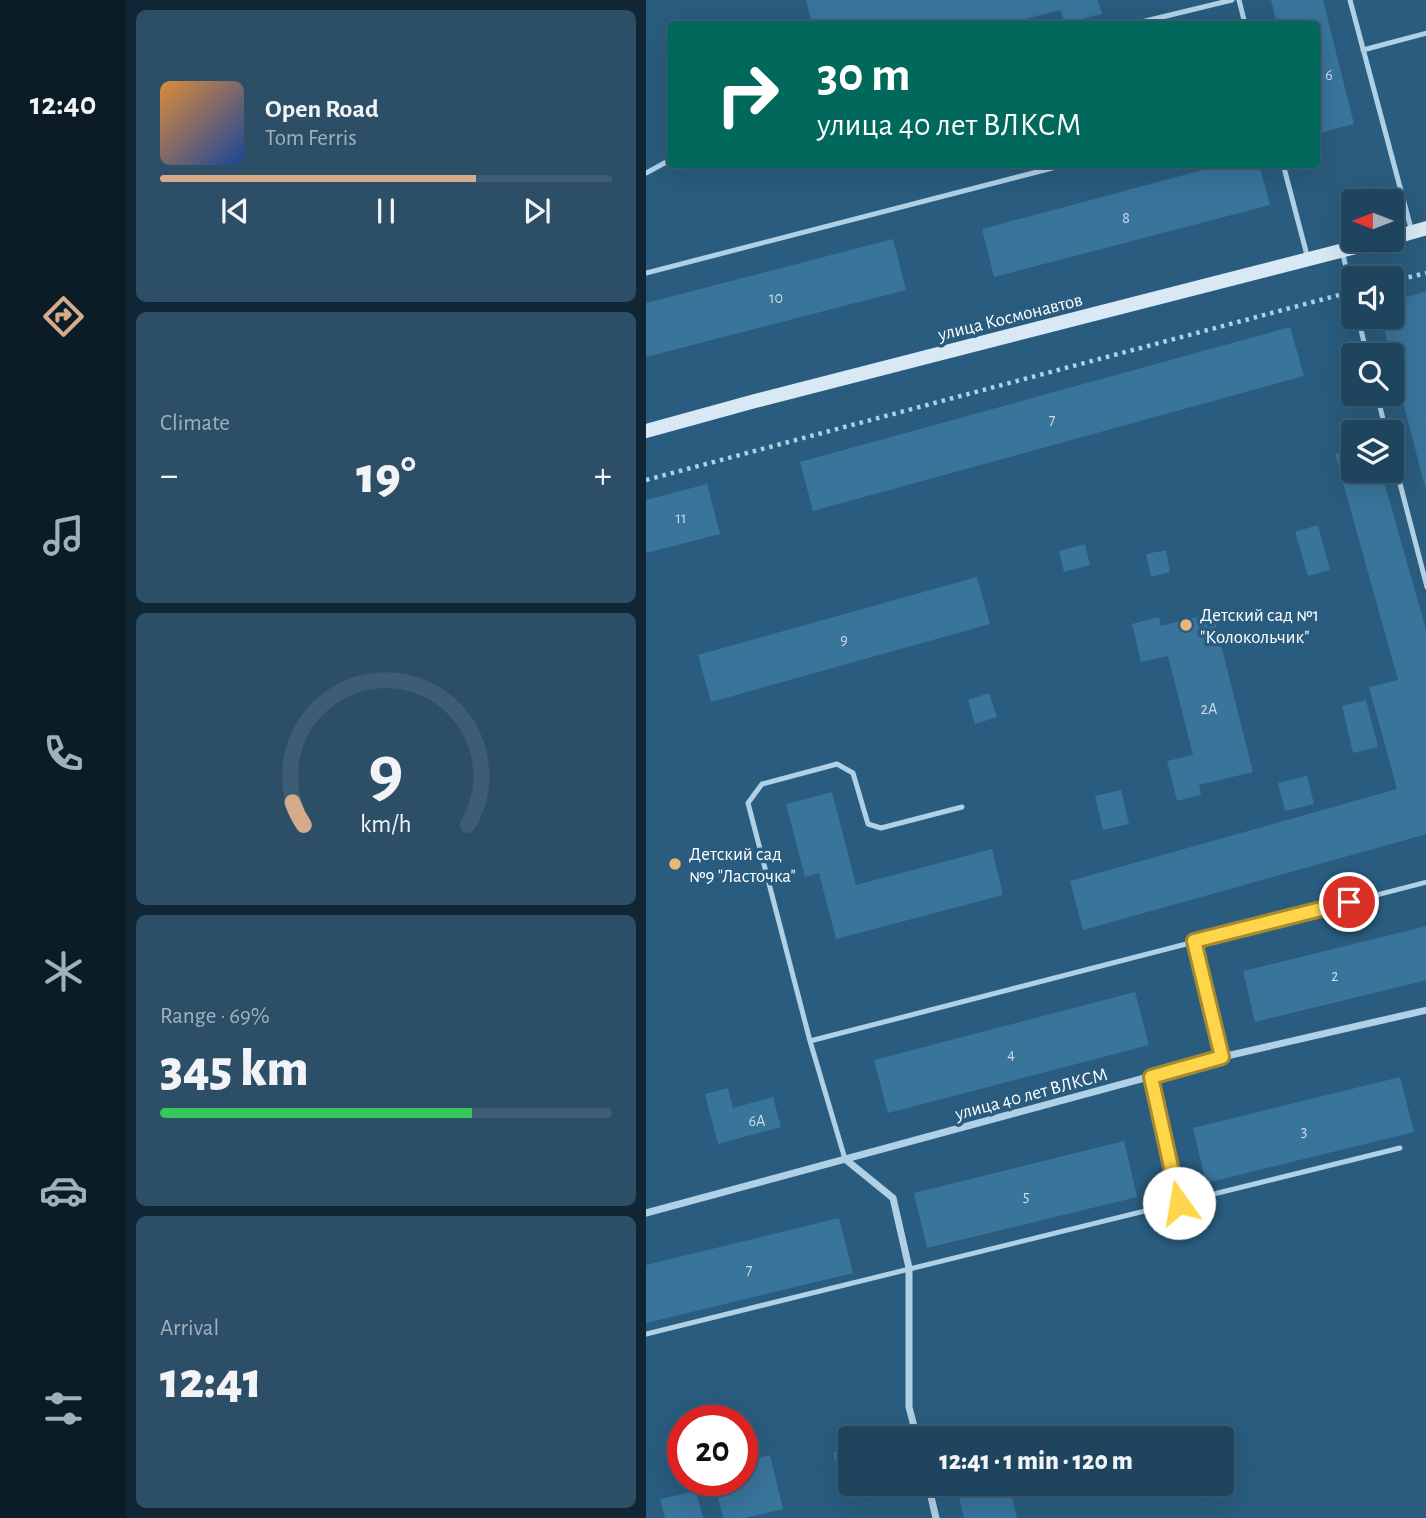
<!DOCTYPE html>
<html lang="en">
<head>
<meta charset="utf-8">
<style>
  body { margin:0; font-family:"Alegreya Sans",sans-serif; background:#2c4f67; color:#f1f3f6; height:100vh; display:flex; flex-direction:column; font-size:26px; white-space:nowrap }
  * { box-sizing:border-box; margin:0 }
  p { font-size:23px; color:#a1b1bc }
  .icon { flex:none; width:38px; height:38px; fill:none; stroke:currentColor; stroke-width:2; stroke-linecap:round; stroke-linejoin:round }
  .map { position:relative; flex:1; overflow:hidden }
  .drawer { display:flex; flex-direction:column; gap:10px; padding:10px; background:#112634; width:520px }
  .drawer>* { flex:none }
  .banner { position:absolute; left:21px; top:21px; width:653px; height:147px; border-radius:7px; box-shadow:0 7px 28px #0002,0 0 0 2px #3c5d73; background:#00695c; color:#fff; overflow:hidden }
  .needle { width:46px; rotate:270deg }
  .controls { position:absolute; left:695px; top:189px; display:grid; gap:14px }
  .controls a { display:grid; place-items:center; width:63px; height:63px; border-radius:7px; background:#1f455e; box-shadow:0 7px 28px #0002,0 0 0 2px #3c5d73; font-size:35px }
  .speed { position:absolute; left:21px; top:1405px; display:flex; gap:14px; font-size:35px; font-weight:700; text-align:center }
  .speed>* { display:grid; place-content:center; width:91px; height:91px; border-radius:50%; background:#1f455e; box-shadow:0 7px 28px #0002,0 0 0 2px #3c5d73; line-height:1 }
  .speed .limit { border:10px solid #d22; background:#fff; color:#111 }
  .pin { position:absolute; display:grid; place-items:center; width:60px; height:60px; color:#fff; margin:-30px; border:4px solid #fff; border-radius:50%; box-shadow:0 2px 7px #0007 }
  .me { position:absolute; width:77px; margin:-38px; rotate:347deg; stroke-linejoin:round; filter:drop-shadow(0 0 5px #0008) }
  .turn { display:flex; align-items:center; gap:24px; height:147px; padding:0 35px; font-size:32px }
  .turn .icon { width:91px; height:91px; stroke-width:2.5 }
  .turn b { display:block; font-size:49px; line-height:60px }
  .big { font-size:52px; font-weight:800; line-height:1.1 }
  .drawer .tile { flex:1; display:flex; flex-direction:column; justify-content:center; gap:10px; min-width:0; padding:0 24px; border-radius:10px; background:#2c4f67 }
  .drawer .dial { align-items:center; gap:0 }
  .dial svg { height:182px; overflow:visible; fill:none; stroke:#3c5d73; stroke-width:7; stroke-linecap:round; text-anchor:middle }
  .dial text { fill:#f1f3f6; stroke:none }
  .song { display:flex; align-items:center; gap:21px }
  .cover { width:84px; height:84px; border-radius:10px; background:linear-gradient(135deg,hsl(30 70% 55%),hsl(220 70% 35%)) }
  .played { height:7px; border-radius:4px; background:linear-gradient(90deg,#d6ab8b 70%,#3c5d73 70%) }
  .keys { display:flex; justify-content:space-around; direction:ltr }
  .heat { display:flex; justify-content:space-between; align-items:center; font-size:38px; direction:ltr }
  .charge { height:10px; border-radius:5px; background:linear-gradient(90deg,#34c759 69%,#3c5d73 0) }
  .trip { position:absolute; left:192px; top:1426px; width:396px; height:70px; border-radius:7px; background:#1f455e; box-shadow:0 7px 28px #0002,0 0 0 2px #3c5d73; font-weight:800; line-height:70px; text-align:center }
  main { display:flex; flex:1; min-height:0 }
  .menu { display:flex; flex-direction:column; width:126px; justify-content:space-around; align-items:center; background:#0c1c26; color:#a1b1bc }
  .menu .icon { width:49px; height:49px }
  .menu .active { color:#d6ab8b }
  .menu b { font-size:32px; color:#f1f3f6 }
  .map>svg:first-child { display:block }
</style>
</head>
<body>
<main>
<nav class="menu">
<b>12:40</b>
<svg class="icon active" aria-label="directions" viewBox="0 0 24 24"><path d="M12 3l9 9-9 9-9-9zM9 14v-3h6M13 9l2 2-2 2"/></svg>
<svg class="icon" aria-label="music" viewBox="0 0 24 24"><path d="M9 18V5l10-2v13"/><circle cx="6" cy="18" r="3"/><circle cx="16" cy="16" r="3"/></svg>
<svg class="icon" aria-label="phone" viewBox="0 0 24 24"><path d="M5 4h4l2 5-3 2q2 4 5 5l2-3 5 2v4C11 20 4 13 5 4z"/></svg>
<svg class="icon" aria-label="climate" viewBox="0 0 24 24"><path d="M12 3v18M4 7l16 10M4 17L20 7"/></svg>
<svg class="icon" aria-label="car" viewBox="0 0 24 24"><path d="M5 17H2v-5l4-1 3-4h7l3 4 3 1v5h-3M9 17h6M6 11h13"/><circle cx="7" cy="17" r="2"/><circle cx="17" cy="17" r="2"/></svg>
<svg class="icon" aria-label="filters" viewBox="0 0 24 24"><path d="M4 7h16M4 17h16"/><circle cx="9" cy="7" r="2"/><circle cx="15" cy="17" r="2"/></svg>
</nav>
<section class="drawer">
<div class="tile">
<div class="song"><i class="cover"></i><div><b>Open Road</b><p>Tom Ferris</p></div></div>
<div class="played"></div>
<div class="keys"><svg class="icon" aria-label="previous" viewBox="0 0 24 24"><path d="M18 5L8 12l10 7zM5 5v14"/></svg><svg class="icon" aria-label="pause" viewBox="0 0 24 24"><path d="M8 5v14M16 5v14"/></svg><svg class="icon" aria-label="next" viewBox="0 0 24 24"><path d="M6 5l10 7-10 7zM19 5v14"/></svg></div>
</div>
<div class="tile"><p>Climate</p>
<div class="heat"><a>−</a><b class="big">19°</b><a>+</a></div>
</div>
<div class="tile dial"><svg viewBox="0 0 100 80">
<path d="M14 69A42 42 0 1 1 86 69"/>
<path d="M14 69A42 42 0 0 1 9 59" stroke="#d6ab8b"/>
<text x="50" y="56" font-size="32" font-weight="700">9</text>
<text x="50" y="72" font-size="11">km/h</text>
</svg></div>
<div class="tile"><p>Range · 69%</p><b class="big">345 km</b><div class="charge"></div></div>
<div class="tile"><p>Arrival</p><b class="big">12:41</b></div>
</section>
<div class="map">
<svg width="781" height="1518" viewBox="0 0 781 1518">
  <rect width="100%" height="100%" fill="#295c7e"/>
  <path fill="#39749b" d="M160,0H452L456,14L418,23L415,10L371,21V24H166Z
    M625,0H677L708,124L670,134V24H631Z
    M579,164H613L624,205L348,277L336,229Z
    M247,239L260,290L0,357V303Z
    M781,291V487H779L735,317H746V301Z
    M644,327L658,376L167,511L154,462Z
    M707,449V471H735L781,633V834L437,930L424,881L751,789L723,687L752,680L689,454Z
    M61,484L74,534L0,553V500Z
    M672,525L684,570L662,576L649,532Z
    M439,544L444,565L418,572L413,551Z
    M520,550L524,572L505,577L500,554Z
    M331,577L344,624L65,702L52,655Z
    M567,613L607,772L553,785L555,795L531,801L521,761L547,755L522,656L495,662L486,624L513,617L515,626Z
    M343,693L351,717L329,724L322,700Z
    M720,700L732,747L707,753L696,706Z
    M661,776L668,804L639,811L632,783Z
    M475,790L483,824L457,830L449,796Z
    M186,792L210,885L346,849L357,895L190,939L173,873L159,877L140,804Z
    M781,926V980L609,1022L597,971Z
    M489,992L503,1045L242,1113L228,1060Z
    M754,1077L768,1132L560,1183L547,1128Z
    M82,1088L87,1108L127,1097L135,1127L72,1144L59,1094Z
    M478,1141L491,1197L281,1248L268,1193Z
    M193,1218L207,1273L0,1323V1265Z
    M205,1448V1484L235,1485L197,1494L187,1452Z
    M124,1455L137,1509L99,1518H77L68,1480H96V1462Z
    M310,1484H363L371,1518H318Z
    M50,1491L57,1518H19L14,1499Z"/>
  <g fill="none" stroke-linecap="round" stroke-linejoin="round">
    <path stroke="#afd0e5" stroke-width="4.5" stroke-dasharray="3.5 5" stroke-linecap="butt" d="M746,281L781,273
      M0,480L693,295"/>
    <path stroke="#afd0e5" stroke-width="5" d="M593,0L599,24
      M704,0L766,232
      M487,24L586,0
      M717,50L781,33
      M637,164L662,259
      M0,173L24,160
      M696,251L707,296
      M0,273L422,164
      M712,317L721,355
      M731,394L740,432
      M746,453L781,587
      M548,941L576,1057
      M164,1041L102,803L116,784L191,764L207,773L222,824L235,828L316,807
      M505,1077L533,1203
      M199,1159L164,1041L781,882
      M0,1334L754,1148"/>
    <path stroke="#afd0e5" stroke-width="7" d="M199,1159L247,1198L263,1268V1407L271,1438
      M0,1213L576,1057L781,1010
      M282,1484L290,1518"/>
    <path stroke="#d8e9f5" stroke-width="14" d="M746,238L781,228
      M0,431L109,401L737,240"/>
  </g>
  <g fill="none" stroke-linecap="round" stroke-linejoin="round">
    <defs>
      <path id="route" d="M533,1203L505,1077L576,1057L548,941L703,902"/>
    </defs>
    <use href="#route" stroke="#a68a30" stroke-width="18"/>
    <use href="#route" stroke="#ffd54a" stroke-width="12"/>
  </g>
  <g fill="#ecb776" stroke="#295c7e" stroke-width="2.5">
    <circle cx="540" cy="625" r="7"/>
    <circle cx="29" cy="864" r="7"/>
  </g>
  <g text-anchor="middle" stroke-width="7" stroke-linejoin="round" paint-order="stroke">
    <g font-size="16" fill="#cedce6">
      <text x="683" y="80">6</text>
      <text x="480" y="223">8</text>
      <text x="130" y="303">10</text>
      <text x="406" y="425">7</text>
      <text x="35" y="523">11</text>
      <text x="198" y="645">9</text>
      <text x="563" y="714">2А</text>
      <text x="689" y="981">2</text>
      <text x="365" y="1059">4</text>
      <text x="111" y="1126">6А</text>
      <text x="658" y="1136">3</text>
      <text x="380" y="1201">5</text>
      <text x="103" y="1275">7</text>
    </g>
    <g font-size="19" fill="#fff" stroke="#295c7e">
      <text transform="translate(364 316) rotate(-14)" y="7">улица Космонавтов</text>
      <text transform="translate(385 1093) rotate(-15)" y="7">улица 40 лет ВЛКСМ</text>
    </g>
    <g font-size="19" fill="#fff" stroke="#295c7e" text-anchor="start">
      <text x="554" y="621">Детский сад №1<tspan x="554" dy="22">"Колокольчик"</tspan></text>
      <text x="43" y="860">Детский сад<tspan x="43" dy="22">№9 "Ласточка"</tspan></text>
    </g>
  </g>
</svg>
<div class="controls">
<a><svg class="needle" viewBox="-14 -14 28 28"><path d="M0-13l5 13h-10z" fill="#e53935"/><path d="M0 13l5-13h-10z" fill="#a1b1bc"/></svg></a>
<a><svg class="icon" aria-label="sound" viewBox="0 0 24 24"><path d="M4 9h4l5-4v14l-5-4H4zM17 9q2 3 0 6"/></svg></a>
<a><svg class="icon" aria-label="search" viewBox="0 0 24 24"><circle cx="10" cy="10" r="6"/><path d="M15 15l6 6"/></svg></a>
<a><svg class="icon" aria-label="layers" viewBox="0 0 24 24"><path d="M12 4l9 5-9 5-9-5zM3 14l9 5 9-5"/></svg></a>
</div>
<div class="speed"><div class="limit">20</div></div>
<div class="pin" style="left:703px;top:902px;background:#d93025"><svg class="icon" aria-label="arrive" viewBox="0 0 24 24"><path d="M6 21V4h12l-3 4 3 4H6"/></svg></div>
<svg class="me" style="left:533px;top:1203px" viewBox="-20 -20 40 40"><circle r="19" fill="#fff"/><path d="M0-13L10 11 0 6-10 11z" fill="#ffd54a"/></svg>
<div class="trip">12:41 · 1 min · 120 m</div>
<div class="banner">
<div class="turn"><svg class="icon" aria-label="right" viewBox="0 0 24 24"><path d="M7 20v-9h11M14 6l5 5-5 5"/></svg><div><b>30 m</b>улица 40 лет ВЛКСМ</div></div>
</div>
</div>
</main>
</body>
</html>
